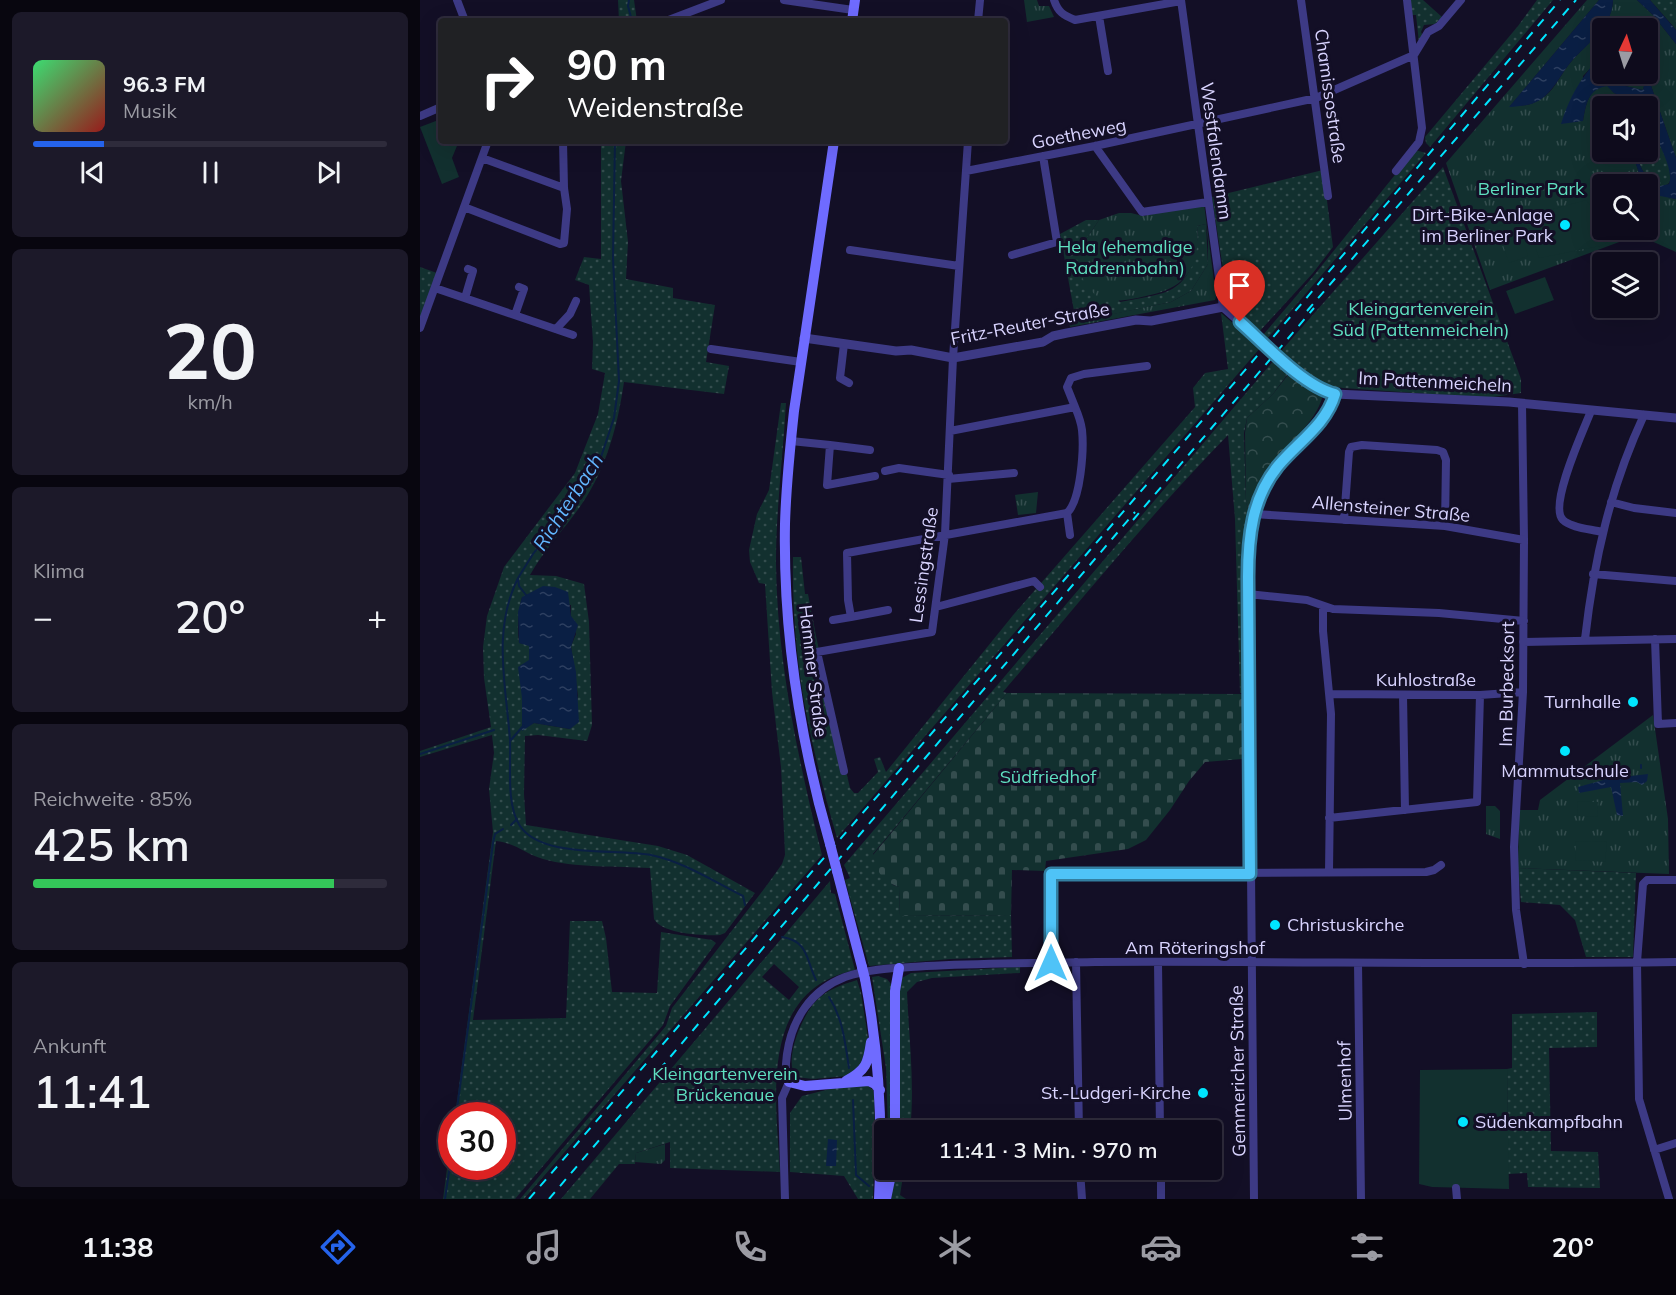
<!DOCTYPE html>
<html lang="de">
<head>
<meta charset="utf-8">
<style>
  body { margin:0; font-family:Mulish,sans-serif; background:#1c1929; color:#f1f3f6; height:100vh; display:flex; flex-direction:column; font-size:22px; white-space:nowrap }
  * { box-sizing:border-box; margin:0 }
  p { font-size:20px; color:#9b9ba3 }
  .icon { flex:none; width:33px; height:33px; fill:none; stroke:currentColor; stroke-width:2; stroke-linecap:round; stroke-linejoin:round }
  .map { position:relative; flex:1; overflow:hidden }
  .sheet { display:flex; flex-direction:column; gap:12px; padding:12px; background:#08060f; width:420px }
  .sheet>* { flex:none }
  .top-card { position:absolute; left:18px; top:18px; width:570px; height:126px; border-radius:6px; box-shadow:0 6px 24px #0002,0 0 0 2px #2e2b3b; background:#202124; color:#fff; overflow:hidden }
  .needle { width:39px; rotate:4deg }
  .buttons { position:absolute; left:1172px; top:18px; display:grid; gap:12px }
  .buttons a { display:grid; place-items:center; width:66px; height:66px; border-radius:6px; background:#0e0b1c; box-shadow:0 6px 24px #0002,0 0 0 2px #2e2b3b; font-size:30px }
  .speed { position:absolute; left:18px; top:1102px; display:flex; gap:12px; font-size:30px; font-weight:700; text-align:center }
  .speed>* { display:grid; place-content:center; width:78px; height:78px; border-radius:50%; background:#0e0b1c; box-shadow:0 6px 24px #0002,0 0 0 2px #2e2b3b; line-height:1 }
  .speed .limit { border:9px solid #d22; background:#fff; color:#111 }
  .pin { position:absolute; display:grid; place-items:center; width:51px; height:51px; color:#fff; margin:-62px -26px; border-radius:50% 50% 50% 0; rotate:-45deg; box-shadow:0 0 6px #0007 }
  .pin .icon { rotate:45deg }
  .me { position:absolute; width:66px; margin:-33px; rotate:0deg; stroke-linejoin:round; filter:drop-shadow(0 0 4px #0008) }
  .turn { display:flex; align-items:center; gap:21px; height:126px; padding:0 30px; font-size:27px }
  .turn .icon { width:78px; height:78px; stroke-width:2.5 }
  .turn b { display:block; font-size:42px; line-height:51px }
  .big { font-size:45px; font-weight:600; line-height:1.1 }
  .sheet .widget { flex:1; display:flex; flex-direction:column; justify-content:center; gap:9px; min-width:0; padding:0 21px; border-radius:9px; background:#1c1929 }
  .sheet .dial { align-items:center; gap:0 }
  .dial b { font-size:78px; line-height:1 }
  .song { display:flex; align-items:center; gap:18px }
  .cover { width:72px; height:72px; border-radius:9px; background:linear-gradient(135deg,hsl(140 70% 55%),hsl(0 70% 35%)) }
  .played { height:6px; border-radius:3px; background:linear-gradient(90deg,#2563eb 20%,#2e2b3b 20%) }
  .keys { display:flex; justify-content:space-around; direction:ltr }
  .heat { display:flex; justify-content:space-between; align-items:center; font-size:33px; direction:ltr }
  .charge { height:9px; border-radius:4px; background:linear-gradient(90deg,#34c759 85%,#2e2b3b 0) }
  .trip { position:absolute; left:454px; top:1120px; width:348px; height:60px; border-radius:6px; background:#0e0b1c; box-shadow:0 6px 24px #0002,0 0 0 2px #2e2b3b; font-weight:600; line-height:60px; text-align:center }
  .dock { display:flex; height:96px; justify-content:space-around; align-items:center; background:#06040b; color:#9b9ba3 }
  .dock .icon { width:42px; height:42px }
  .dock .on { color:#2563eb }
  .dock b { font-size:27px; color:#f1f3f6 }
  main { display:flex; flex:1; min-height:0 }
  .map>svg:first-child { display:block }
</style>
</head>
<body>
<main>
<section class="sheet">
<div class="widget">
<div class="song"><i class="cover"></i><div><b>96.3 FM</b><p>Musik</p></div></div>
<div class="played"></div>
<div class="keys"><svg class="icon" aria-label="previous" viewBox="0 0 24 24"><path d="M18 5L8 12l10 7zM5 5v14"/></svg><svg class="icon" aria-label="pause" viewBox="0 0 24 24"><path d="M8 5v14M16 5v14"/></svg><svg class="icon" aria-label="next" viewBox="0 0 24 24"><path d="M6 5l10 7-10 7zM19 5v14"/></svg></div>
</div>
<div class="widget dial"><b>20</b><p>km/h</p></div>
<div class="widget"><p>Klima</p>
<div class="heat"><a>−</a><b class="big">20°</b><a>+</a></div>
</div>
<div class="widget"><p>Reichweite · 85%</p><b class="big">425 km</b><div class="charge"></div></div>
<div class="widget"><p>Ankunft</p><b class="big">11:41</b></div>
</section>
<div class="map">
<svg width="1256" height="1199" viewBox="0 0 1256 1199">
  <defs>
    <pattern id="grass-dots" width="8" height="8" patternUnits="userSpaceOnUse" patternTransform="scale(1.5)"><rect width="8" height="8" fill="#12302f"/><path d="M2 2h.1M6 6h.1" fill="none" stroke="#344d4e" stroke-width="1.8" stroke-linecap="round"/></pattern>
    <pattern id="forest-crowns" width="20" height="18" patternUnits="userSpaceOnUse" patternTransform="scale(1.5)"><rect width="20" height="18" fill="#12302f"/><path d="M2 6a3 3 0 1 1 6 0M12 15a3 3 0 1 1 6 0" fill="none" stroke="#344d4e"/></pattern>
    <pattern id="cemetery-stones" width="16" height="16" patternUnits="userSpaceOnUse" patternTransform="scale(1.5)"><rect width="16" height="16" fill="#12302f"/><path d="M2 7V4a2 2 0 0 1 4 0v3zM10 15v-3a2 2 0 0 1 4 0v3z" fill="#344d4e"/></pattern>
    <pattern id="park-tufts" width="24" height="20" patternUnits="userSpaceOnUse" patternTransform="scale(1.5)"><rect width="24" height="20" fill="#12302f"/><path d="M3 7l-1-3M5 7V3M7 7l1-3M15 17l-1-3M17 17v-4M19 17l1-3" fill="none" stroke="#344d4e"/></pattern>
    <pattern id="water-ripples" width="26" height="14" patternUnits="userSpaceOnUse" patternTransform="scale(1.5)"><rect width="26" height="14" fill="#0a1f44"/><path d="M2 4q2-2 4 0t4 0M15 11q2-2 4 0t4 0" fill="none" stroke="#2d3f60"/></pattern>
  </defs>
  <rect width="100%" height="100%" fill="#130f26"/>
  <path fill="url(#grass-dots)" fill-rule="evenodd" d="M198,0H214L217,21H199Z
    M990,0H1003L1022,17L1015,24L1004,25L1001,32L1004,38L999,43L996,15H992Z
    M1117,0H1133L1010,147L1006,143L1005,137L1098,26Z
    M1230,0H1256V30L1253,26Z
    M1227,116C1232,124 1234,134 1239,142C1243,151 1256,173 1249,183C1246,186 1240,187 1236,187C1227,177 1216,166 1219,152H1227Z
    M181,141H206L201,181L208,242L206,279L253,288V298L295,305L286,362L309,366L304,394L204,382C198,422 189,460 167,496C150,524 126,546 110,575L136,576L164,584L169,622L172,725L167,741L118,735L105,736L104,794L106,825L238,846L267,855L335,893L305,933L300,935C283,936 242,934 234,919L230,868C198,866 154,868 123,859C105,854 96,843 76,841L53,1020L146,1018L150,921H182L186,938L192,992L237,993L241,932L292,940L296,943L250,1006L243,1025L95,1199H23L31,1138L32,1167H82V1116H35L73,832L69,789L74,753L72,735L0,757V751L71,727L64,678L63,647L67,616L84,567L155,473L178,414L185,373L172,369L173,342L169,285L155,280L164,257L181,259ZM102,597L151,605V616L156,634L151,646L158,696L150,729L114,723L102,730V698L109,661V645L99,643C97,627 98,613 102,597Z
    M995,150L1006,153L847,339L843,335L895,274Z
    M1023,167L1101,379V393L1066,398L923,388L903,385L892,377L861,351Z
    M903,170L913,247L893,273L839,332L811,308L808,302L792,197Z
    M666,220H679L659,250L700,302C714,299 729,297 743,293C772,284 779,252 777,226L786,224L788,264L771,291L751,302L656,322L640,234Z
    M0,267L17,273L0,322Z
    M801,313L841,347L417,838C406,800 396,761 388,722C377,669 372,612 373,557H381L385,594H388C400,660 415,724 430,788L434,793H438L458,772L454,759L460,757L466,772L594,614L775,407L773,388L785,373L808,369Z
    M855,359L870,371L853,394L827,418L824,433L826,503L829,509L822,556L823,693H820L815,519L808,435C728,517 657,605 583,692L587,693L453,854L473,885L479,887L480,916L591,915L592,957L530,959L449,966L425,880L430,878L424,865Z
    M361,403H366C363,456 356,510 356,563C357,661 378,759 402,855L104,1199H100L246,1026L252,1008L259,999L347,885L362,864L365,855L361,767L352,692L345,584L339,583L330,562L329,550L337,514L349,490Z
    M1098,868L1216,873L1213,957H1166L1155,920L1140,905L1101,902Z
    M410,881L411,893L415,894L435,970C338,991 356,1098 360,1172L250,1168V1142L216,1153L215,1164H199L170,1199H141ZM354,964L379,987L369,1000L342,977Z
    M600,967V973L512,978L497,982L487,992C489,1039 495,1085 490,1131H479L480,979L491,973Z
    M458,976L467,979L471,984L472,1131H468L466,1068L452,977Z
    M437,980L441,993L448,1038L442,1066L426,1076L393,1079L376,1077C363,1060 382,1017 395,1002C406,990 421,985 437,980Z
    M1177,1012V1047L1129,1048L1131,1151L1178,1152L1180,1188L1108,1187L1107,1173L1088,1174L1087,1069L1092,1068V1014Z
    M447,1085L453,1090L454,1095L455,1139L453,1199H438L424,1176L370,1172V1113L382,1096L414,1088Z
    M475,1170H484L480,1195L486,1199H470Z"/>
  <path fill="url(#forest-crowns)" d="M871,371L903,395C895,425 868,442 850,466C841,479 834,494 829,509L826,503L825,433L827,418L853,394Z"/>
  <path fill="url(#cemetery-stones)" d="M587,693L823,694L822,759L785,762L769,781L750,810L726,840L708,849L626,861L625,871L592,870L591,915L480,916L479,887C462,881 457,872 453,855Z"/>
  <path fill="url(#park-tufts)" fill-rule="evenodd" d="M604,0H617L619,6H629L634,17L607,22Z
    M1167,0H1179L1090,106C1102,106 1110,106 1121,99C1133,92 1139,78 1147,67C1163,45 1192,30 1193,0H1217L1233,15L1256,44V158L1227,74V28H1182V63L1179,59L1163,76V121C1166,104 1168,89 1187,85L1194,93L1204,97V106H1182V152H1212L1219,173L1235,194L1256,199V252L1218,235L1070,290L1026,163ZM1182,184H1227V230H1182Z
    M1193,74H1220L1224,86L1223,90L1205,86Z
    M784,204L796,297L795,300L650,327L649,323L751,302L771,291L788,264V241L786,224L777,226C780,267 767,288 726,296C710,300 696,302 680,300L665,284L657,264L659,250L679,220L699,213H711L723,216Z
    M618,492L616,513L598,515L595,495Z
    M1233,715L1248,819L1249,874L1098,868L1099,810H1118L1120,800Z
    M1066,806H1075L1080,811V839L1066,834Z
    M245,1144V1160L241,1164L215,1162L216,1153Z"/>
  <path fill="#12302f" d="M21,119V141H39L32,158L39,177L22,184L0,127Z
    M1166,200L1182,220V230H1189L1196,238L1180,246L1119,258L1105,217Z
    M1096,220L1108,256L1089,263L1077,227Z
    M1125,277L1134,300L1095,314L1086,291Z
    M1158,801L1178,802L1177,817L1157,816Z
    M1156,841L1187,842L1185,862L1155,860Z
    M1087,1069L1089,1189L1012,1187L999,1184L1000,1070Z"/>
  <path fill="url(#water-ripples)" d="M1179,0H1193C1192,31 1163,45 1147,67C1139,78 1132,92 1120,100C1110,106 1101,106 1089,107Z
    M1217,0H1230L1256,30V44L1233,15Z
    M1178,59L1182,63V74H1193L1205,86L1223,90L1224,86L1220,74H1227L1256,158V199L1235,195L1219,173L1212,152H1219C1216,166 1227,177 1236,187L1249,184C1256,165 1227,129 1227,106H1222L1217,103L1212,106H1204V97L1194,93L1187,86C1168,89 1166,104 1163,121L1141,124C1149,98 1160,79 1178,59Z
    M123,586L135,587L148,592L151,616L158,625L151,647L156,672L159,722L150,729L114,723L102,731V698L98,667L109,660V646L99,643L98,612L102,597Z
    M1228,774L1227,781L1222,785L1217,782L1200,783L1203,816L1197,815L1191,787L1159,793L1158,787L1187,779Z
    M408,1139L417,1140L416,1166H406Z"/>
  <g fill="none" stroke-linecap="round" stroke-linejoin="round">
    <path stroke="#0a1f44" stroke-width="2" d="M209,0L208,6L212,21
      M106,595L99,586L98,578L113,554L149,508L181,457L194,418L199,381L193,258L195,141
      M104,725L90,741C91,766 86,805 100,826C122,859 197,848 231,855C264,862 293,881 323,896L325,905
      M90,740C86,685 72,630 98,578
      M0,754L74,730
      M1221,765V768
      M91,825L97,819
      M362,937C389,941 386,960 396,980
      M409,997C423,1019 425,1042 429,1068
      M433,1100L436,1175L449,1186
      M36,1116L73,843L75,834L83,829
      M25,1199L32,1151"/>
    <path stroke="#3d3a85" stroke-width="8" d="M37,0L45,21
      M364,0L433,10
      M634,0C638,12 643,15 655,20L761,1
      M761,0L803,307
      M881,0L908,196
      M679,16L688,71
      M246,21L301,0
      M558,21L560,0
      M0,116L21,107
      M675,146L722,212L788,202
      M62,158L144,188
      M546,171L675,146L896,98L994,55L1008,32L1019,26L1041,0
      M976,171L999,142L1002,128L987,0
      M44,207L140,244L144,243L147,209L144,188L143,141
      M430,250L539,266
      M592,255L637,242L623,156
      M15,288L153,335
      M45,298L53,271L48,269
      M95,315L104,289L99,287
      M0,328L68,141
      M136,329L150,314L156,301
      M424,344L420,378L429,383
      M291,349L381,362
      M1102,404L1104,540L1103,692L1094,847L1096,910L1104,964
      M655,407L647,387L651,378L664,374L727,366
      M1171,411C1164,429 1128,506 1143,520C1151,528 1171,529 1182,532
      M371,441L410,445L407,485L455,476
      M410,445L450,450
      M465,471L479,468L529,475
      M528,479L594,473
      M1191,502L1214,508L1256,513
      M647,513L650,535
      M834,514L1025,526L1104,540
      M924,520L929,452L931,447L942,445L1017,450L1023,452L1026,460L1025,526
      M1173,574L1256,581
      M828,594L887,600L913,609L1019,613L1104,621
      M903,606V631L911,714L909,872
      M516,607L614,581L620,587
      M468,610L431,617L428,600L427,553L647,513C661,500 664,449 662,430C661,422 658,414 655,407L530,431
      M413,620L431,617
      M1165,639C1174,560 1190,488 1224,415
      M1235,639L1238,724L1256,723
      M1103,642L1256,639
      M910,694L1060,695L1103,692
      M983,695L985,810
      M424,771L397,652L512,632L525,534L533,358L548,141
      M909,818L1057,802L1060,695
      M631,962V874L1006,872L1014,870L1021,865
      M656,962L659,1131
      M738,962L740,1131
      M938,963L941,1199
      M1234,1150L1256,1143
      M660,1170L662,1199
      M741,1170V1199
      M1036,1188L1037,1199
      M365,1199L362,1098L369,1082C364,1074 366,1064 367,1054C372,1019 391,990 425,977C451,968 479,968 506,966C563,963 619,963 675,962C869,961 1062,965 1256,962
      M834,1199L828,542C833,515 840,487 859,466C879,443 907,424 915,394
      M1249,1199L1219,1099L1217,962L1223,884L1227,880H1256"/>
    <path stroke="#3d3a85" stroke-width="9" d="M384,338L476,351L491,350L533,358L623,342L633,336L647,333L716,320L731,321L803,307L889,383L903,391L915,394L1089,402L1256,418"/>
    <path stroke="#6f6bff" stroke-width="10" d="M432,21L435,0
      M410,844C380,740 363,633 365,524C366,487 370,448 374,411L414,141
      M417,871L442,967
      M445,979C459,1052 463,1124 459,1199
      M426,1081C446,1070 448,1064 451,1042
      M369,1082L385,1086L449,1081L455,1084L460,1090
      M475,1131V991L479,968
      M466,1199L472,1170"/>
    <path stroke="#00e5ff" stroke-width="2" stroke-dasharray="9 8" stroke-linecap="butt" d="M887,311L1156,0
      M713,520L894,308
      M109,1199L786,416L1140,0
      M129,1199L715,512"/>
    <path stroke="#6f6bff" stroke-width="10" d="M410,844L417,871
      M442,967L445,979"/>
  </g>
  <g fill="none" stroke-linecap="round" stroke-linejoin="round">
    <defs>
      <path id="route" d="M631,963V874H830L828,577C828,537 832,498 858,466C878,442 906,425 915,394C883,386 845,344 820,322"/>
    </defs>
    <use href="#route" stroke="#337fa1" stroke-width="15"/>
    <use href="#route" stroke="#4fc3f7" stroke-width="10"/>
  </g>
  <g fill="#00e5ff" stroke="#130f26" stroke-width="2">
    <circle cx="1145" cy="225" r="6"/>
    <circle cx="1213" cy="702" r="6"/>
    <circle cx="1145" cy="751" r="6"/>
    <circle cx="855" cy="925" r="6"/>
    <circle cx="783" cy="1093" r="6"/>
    <circle cx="1043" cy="1122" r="6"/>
  </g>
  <g text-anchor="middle" stroke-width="6" stroke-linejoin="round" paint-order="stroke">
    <g font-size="18" fill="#d9d4ff" stroke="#130f26">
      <text transform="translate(910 96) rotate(82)" y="6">Chamissostraße</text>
      <text transform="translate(659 134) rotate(-11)" y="6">Goetheweg</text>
      <text transform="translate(796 151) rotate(82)" y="6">Westfalendamm</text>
      <text transform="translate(610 324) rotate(-11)" y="6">Fritz-Reuter-Straße</text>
      <text transform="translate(1015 382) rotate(3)" y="6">Im Pattenmeicheln</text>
      <text transform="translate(971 509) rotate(5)" y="6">Allensteiner Straße</text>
      <text transform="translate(504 565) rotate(-82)" y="6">Lessingstraße</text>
      <text transform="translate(393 671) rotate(83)" y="6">Hammer Straße</text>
      <text x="1006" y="686">Kuhlostraße</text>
      <text transform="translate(1087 684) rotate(-89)" y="6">Im Burbecksort</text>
      <text x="775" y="954">Am Röteringshof</text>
      <text transform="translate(818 1071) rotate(-91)" y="6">Gemmericher Straße</text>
      <text transform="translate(925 1081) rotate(-91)" y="6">Ulmenhof</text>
    </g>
    <g font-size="18" fill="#5fe0c0" stroke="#130f26">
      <text x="1111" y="195">Berliner Park</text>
      <text x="705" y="253">Hela (ehemalige<tspan x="705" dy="21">Radrennbahn)</tspan></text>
      <text x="1001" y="315">Kleingartenverein<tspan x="1001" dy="21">Süd (Pattenmeicheln)</tspan></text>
      <text x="628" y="783">Südfriedhof</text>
      <text x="305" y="1080">Kleingartenverein<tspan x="305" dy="21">Brückenaue</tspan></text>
    </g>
    <g font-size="18" fill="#d9d4ff" stroke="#130f26" text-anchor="end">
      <text x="1133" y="221">Dirt-Bike-Anlage<tspan x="1133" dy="21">im Berliner Park</tspan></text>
      <text x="1201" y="708">Turnhalle</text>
      <text x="1145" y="777" text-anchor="middle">Mammutschule</text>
      <text x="867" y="931" text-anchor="start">Christuskirche</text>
      <text x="771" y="1099">St.-Ludgeri-Kirche</text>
      <text x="1055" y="1128" text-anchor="start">Südenkampfbahn</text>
    </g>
    <g font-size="20" font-style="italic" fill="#62b6ff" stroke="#130f26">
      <text transform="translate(148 502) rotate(-57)" y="7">Richterbach</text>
    </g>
  </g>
</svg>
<div class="buttons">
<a><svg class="needle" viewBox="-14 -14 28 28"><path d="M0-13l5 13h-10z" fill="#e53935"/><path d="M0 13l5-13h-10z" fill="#9b9ba3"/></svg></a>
<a><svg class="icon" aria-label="sound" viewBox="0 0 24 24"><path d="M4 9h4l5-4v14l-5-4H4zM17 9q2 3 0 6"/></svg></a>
<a><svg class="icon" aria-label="search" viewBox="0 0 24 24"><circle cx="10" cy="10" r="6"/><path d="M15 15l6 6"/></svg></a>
<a><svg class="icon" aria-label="layers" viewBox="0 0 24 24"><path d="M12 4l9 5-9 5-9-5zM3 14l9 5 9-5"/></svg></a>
</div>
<div class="speed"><div class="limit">30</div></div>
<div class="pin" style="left:820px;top:322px;background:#d93025"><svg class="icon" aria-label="arrive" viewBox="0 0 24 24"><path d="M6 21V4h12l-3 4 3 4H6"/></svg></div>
<svg class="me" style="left:631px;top:963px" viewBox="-20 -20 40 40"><path d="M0-17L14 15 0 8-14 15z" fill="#4fc3f7" stroke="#fff" stroke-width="4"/></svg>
<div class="trip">11:41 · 3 Min. · 970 m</div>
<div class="top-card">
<div class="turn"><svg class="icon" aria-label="right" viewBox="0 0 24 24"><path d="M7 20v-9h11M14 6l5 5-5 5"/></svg><div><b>90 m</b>Weidenstraße</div></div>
</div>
</div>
</main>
<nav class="dock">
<b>11:38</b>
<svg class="icon on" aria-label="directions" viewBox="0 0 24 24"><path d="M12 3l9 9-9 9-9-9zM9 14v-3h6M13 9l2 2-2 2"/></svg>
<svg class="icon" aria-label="music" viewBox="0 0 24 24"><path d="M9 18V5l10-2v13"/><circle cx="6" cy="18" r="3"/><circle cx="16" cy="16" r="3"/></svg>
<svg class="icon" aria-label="phone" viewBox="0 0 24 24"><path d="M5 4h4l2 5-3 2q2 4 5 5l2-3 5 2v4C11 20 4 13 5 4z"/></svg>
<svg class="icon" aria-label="climate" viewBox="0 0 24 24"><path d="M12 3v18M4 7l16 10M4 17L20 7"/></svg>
<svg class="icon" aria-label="car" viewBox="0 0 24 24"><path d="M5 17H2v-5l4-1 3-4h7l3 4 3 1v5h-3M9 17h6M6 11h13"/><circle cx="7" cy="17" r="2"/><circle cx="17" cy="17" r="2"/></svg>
<svg class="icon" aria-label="filters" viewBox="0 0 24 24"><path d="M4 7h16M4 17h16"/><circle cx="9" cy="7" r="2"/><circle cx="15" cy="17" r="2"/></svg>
<b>20°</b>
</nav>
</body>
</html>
